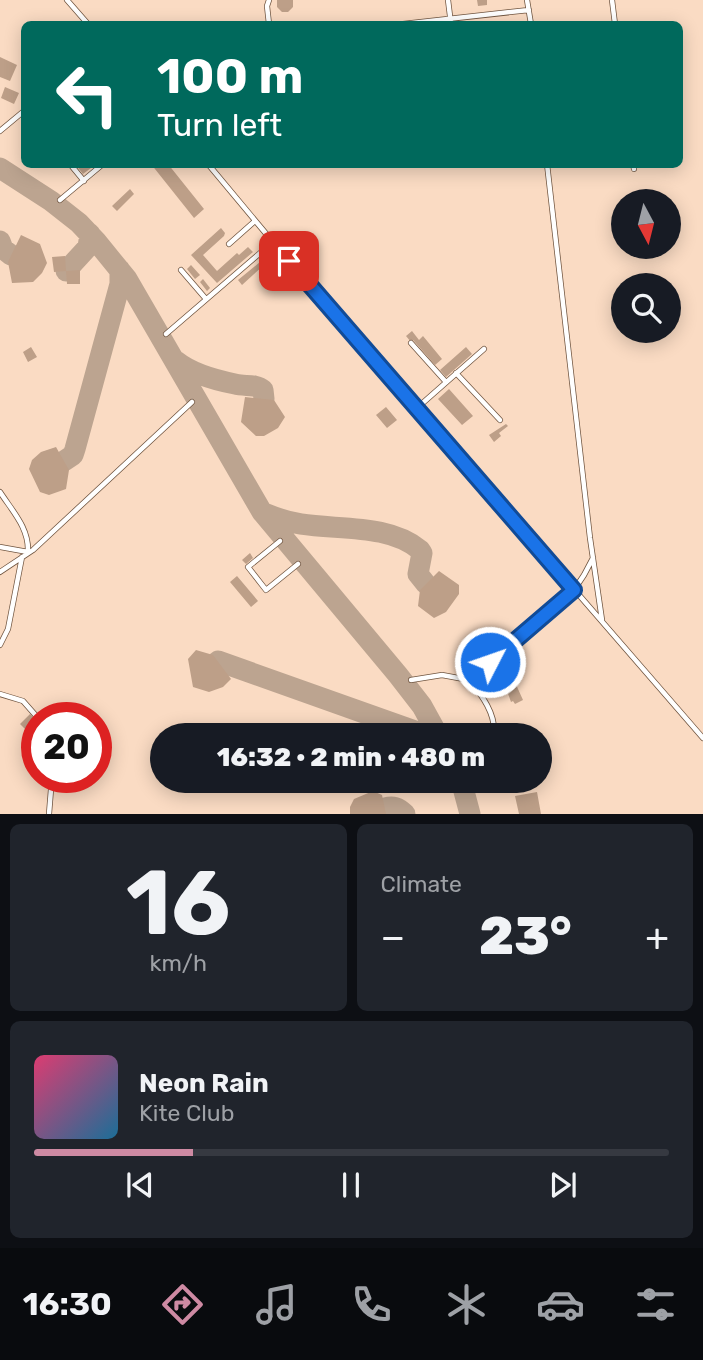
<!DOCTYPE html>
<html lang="en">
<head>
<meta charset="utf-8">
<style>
  body { margin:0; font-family:Rubik,sans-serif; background:#20242c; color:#f1f3f6; height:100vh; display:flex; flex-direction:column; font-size:26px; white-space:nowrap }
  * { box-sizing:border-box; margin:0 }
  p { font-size:23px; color:#9ea1a6 }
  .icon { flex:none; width:38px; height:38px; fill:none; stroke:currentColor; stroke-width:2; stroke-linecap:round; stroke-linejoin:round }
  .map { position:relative; height:814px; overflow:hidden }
  .panel { display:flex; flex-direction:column; gap:10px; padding:10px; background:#0d0f14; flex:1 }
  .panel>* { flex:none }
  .guide { position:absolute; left:21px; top:21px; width:662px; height:147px; border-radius:10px; box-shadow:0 4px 18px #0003; background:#00695c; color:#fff; overflow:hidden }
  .needle { width:46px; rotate:173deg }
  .buttons { position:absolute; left:611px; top:189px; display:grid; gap:14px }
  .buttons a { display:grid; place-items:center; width:70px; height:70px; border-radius:50%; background:#171b24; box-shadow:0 4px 18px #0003; font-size:35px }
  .speed { position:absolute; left:21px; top:702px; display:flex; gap:14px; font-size:35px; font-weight:700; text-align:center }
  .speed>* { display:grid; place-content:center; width:91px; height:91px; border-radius:50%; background:#171b24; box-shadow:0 4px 18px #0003; line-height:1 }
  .speed .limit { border:10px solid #d22; background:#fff; color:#111 }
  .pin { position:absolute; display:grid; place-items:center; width:60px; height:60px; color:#fff; margin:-30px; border-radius:14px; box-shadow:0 4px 10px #0006 }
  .me { position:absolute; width:77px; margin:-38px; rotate:49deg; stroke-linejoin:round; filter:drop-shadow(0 0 5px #0008) }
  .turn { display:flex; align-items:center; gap:24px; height:147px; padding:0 21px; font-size:32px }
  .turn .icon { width:91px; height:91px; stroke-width:2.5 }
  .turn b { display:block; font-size:49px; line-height:60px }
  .big { font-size:52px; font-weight:800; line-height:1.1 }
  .panel .widget { flex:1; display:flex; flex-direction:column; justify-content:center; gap:10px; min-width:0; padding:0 24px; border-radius:10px; background:#20242c }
  .panel .dial { align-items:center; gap:0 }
  .dial b { font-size:91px; line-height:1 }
  .song { display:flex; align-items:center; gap:21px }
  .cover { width:84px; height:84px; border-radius:10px; background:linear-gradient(135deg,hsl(340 70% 55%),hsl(200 70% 35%)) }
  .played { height:7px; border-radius:4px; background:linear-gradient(90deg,#ce8aa3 25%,#363941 25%) }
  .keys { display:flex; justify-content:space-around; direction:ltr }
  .heat { display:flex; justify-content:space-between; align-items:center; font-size:38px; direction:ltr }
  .panel .tiles { flex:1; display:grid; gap:10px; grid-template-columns:1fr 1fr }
  .widget:last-child { grid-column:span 2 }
  .trip { position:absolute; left:150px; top:723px; width:402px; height:70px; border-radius:35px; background:#171b24; box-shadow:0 4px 18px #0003; font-weight:800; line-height:70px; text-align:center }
  .tabs { display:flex; height:112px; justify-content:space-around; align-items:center; background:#090b0e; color:#9ea1a6 }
  .tabs .icon { width:49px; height:49px }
  .tabs .on { color:#ce8aa3 }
  .tabs b { font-size:32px; color:#f1f3f6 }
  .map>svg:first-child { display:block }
</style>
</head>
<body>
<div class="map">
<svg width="703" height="814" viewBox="0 0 703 814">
  <rect width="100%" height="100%" fill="#fadbc3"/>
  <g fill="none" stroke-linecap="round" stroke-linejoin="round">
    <path stroke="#bca490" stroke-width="21" d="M0,168L51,201L79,223L96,241L127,279L262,512L398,675L422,706L438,735
      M0,241L3,249L11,255
      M66,271L88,247L90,234
      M176,361C192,374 215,380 235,384C245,387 255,383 263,390L264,399
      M64,461L73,455L75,449L120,284V270
      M264,513C276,518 288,522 301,524C339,530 389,524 420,550L422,553L418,574L426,584
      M218,661L426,735
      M461,780L470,814
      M385,808C393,806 398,807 405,814"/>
  </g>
  <path fill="#bd9f88" d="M277,0H293V7L288,12H282L277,7Z
    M477,0H487V5L478,6Z
    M0,57L17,65L10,81L0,77Z
    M5,87L19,93L14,104L1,98Z
    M75,164H88L91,168L83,174Z
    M151,164H168L204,209L194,218Z
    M130,189L134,194L117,211L112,206Z
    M221,228L225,233L224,236L203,255L217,271L237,253L239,255L248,247L253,252L217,283L191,255Z
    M21,235L40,244L47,263L42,273L33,282L12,283L8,262Z
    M65,256L66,271L54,272L52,257Z
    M260,262L264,265L242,285L238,280Z
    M191,265L200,275L195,279L187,269Z
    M80,270V284H67L66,271Z
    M203,279L210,288L207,291L200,282Z
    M412,331L419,340L423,336L442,359L435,365L413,340L411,342L406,336Z
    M31,347L37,357L28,362L23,352Z
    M466,347L472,354L446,377L440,370Z
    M449,389L473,416L462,425L438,399Z
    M245,397L274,400L285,417L278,428L264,436H256L241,422Z
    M386,407L397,420L387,428L376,415Z
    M506,424L508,426L499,433L501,436L494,442L489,435Z
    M56,447L69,470L66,489L49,495L40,492L29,469L32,460L41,452Z
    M250,553L253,558L246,564L242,560Z
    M439,571L459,585V594L446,612L434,618L418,606L420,590Z
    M237,576L258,601L251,607L230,582Z
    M196,650L213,655L231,679L223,687L209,692L193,687L188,659Z
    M513,678L523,700L515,704L513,701L511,702L504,682Z
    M30,714L37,721V741L20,724Z
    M373,791L382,795L386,814H350V807L354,799Z
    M537,792L541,814H519L515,796Z"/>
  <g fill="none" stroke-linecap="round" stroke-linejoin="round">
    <defs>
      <path id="lane" d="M67,0L88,24
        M269,0L267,6L269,24
        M448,0L451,24
        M527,0L531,24
        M612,0L615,24
        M403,24L529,10
        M0,131L24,111
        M70,164L84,181
        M208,164L273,242L703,738
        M547,164L590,538L602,620
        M633,164L634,169
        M60,200L103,164
        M229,244L255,221
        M181,270L206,299
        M166,334L273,242
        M411,343L446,382
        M456,373L500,420
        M417,408L484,349
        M0,492C13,512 29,528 28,552L0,547
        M280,541L248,567L266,590L298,564
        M0,572L33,550L192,402
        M0,645L8,629L22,557
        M411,680L442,675L469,680C482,695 496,714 494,735
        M469,680L574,590L584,575L593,558
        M0,694L23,701L38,718
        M49,814L52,777"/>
    </defs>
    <use href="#lane" stroke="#705540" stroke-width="6"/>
    <use href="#lane" stroke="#fff" stroke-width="4.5"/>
  </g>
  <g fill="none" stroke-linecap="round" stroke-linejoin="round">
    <defs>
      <path id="route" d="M289,261L574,590L490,662"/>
    </defs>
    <use href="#route" stroke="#114b97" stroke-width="18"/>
    <use href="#route" stroke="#1a73e8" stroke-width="12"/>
  </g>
</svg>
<div class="buttons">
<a><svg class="needle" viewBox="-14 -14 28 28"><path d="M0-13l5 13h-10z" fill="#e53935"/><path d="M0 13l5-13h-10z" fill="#9ea1a6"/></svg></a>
<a><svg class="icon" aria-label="search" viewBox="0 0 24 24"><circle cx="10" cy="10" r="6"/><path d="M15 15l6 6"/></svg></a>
</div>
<div class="speed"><div class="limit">20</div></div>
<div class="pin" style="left:289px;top:261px;background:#d93025"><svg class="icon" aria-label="arrive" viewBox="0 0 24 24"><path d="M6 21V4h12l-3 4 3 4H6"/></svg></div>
<svg class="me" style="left:490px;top:662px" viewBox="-20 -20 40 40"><circle r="17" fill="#1a73e8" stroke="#fff" stroke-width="3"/><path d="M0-11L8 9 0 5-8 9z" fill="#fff"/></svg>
<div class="trip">16:32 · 2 min · 480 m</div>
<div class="guide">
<div class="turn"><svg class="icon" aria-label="left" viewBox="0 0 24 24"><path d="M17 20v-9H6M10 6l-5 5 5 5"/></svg><div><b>100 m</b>Turn left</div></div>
</div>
</div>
<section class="panel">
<div class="tiles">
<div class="widget dial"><b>16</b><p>km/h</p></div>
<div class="widget"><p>Climate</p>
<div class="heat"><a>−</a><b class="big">23°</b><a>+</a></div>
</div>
<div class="widget">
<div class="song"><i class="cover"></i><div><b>Neon Rain</b><p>Kite Club</p></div></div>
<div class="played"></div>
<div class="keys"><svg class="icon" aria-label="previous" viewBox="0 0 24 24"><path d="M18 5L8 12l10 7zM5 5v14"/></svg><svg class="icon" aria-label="pause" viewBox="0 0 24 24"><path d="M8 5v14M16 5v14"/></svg><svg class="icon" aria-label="next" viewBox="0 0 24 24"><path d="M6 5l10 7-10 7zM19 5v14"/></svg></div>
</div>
</div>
</section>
<nav class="tabs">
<b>16:30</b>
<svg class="icon on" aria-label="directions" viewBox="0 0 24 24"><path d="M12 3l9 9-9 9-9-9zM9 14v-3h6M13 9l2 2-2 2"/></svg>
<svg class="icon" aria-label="music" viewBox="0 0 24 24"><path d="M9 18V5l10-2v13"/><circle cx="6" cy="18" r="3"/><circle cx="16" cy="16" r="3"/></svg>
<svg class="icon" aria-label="phone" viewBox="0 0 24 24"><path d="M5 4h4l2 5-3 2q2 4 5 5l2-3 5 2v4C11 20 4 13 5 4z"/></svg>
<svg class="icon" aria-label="climate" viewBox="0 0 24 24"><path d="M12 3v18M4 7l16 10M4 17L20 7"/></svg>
<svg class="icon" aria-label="car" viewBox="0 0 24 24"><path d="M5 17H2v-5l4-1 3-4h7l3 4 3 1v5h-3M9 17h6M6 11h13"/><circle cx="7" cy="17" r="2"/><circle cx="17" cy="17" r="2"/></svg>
<svg class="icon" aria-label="filters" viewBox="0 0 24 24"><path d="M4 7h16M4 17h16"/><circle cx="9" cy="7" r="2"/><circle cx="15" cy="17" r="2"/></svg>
</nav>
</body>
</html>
